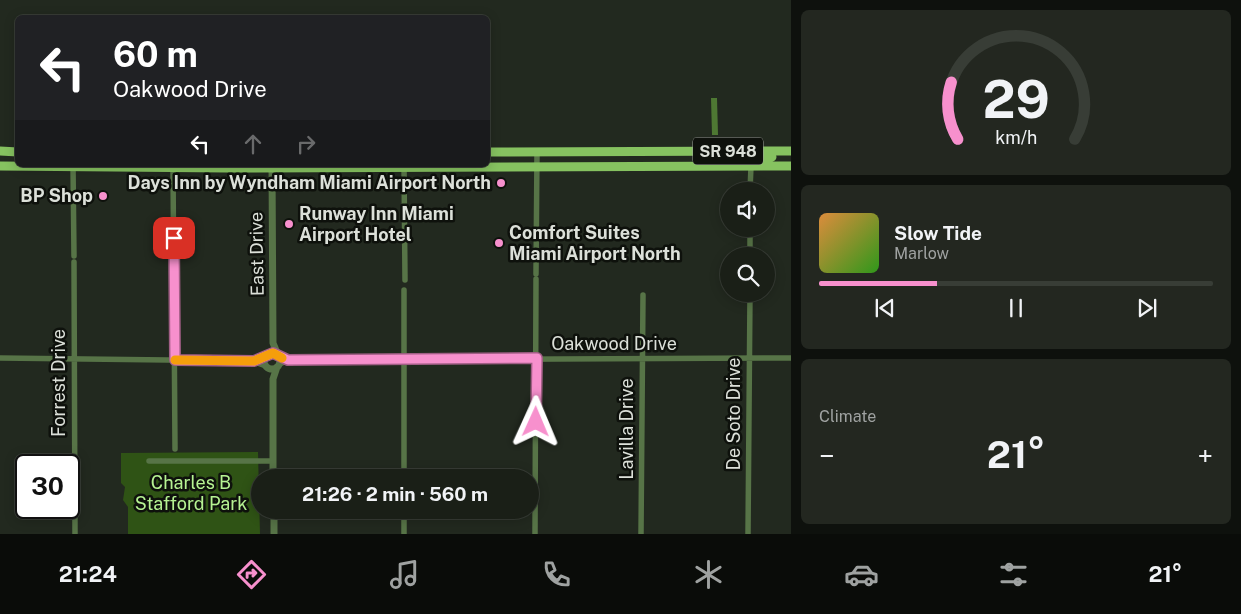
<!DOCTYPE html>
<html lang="en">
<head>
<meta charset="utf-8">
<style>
  body { margin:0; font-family:"Public Sans",sans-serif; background:#232720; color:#f1f3f6; height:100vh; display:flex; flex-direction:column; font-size:19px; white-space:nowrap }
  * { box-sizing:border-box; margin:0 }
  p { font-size:16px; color:#9fa2a1 }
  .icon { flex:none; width:28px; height:28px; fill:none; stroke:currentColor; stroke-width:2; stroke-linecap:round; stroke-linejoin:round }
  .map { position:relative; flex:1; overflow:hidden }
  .panel { display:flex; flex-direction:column; gap:10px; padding:10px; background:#0e110d; width:450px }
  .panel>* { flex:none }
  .top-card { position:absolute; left:15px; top:15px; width:475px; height:152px; border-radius:8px; box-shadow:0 2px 12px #0003,0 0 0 1px #383d36; background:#202124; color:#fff; overflow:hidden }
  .fabs { position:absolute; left:720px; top:182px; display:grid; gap:10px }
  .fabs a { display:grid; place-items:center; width:55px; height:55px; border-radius:50%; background:#1a1f17; box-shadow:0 2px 12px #0003,0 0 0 1px #383d36; font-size:25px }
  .speed { position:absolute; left:15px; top:454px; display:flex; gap:10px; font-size:25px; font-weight:700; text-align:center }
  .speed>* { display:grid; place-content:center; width:65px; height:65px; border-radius:50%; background:#1a1f17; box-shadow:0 2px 12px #0003,0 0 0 1px #383d36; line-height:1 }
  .speed .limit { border:2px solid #111; border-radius:8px; background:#fff; color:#111 }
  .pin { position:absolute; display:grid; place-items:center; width:42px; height:42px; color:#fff; margin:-21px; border-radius:10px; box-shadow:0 2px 8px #0006 }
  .me { position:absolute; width:55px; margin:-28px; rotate:1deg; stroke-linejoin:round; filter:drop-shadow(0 0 4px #0008) }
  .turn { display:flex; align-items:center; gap:18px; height:105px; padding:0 15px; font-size:22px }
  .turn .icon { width:65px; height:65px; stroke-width:2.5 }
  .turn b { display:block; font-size:35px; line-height:42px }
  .lanes { display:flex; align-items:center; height:48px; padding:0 15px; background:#0003; justify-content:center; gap:25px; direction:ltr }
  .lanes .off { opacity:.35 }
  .big { font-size:38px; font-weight:700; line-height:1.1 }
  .panel .card { flex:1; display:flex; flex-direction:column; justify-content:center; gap:8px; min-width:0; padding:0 18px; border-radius:8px; background:#232720 }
  .panel .dial { align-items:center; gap:0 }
  .dial svg { height:130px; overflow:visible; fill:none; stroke:#383d36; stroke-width:7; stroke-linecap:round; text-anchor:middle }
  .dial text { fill:#f1f3f6; stroke:none }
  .song { display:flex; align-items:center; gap:15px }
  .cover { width:60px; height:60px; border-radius:8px; background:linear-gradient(135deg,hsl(30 70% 55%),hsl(110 70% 35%)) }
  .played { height:5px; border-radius:2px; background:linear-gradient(90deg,#f790cd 30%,#383d36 30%) }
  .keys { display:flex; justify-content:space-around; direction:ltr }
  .heat { display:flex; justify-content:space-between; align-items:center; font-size:28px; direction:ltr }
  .trip { position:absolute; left:251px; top:469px; width:288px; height:50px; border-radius:25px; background:#1a1f17; box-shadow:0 2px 12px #0003,0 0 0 1px #383d36; font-weight:700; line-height:50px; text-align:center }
  .tabs { display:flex; height:80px; justify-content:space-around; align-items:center; background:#0a0c09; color:#9fa2a1 }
  .tabs .icon { width:35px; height:35px }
  .tabs .current { color:#f790cd }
  .tabs b { font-size:22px; color:#f1f3f6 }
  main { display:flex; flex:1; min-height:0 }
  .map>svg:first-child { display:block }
</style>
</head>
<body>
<main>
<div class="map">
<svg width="791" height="534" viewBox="0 0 791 534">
  <rect width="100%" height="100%" fill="#22291f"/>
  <path fill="#2f5315" d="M258,452L260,534H128V507L123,500L125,487L121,483V453Z"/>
  <path fill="#4e7833" d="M711,98H717L718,135H712Z"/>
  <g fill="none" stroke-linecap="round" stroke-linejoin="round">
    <path stroke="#577447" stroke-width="5.5" d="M73,165L74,256
      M404,165L405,280
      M173,166L175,449
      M750,191L751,166
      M750,229V256
      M74,262L75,534
      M536,274L537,152
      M0,358L252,361L266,366
      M255,361L265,356
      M279,364L291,360L791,358
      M149,461H273
      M404,478V290
      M404,534V510
      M535,534L536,279
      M641,534L643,295
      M748,534L750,294"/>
    <path stroke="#577447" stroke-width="7" d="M272,165L273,343L278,355
      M264 361a8 8 0 1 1 16 0a8 8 0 1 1-16 0Z
      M273,478V379L277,367
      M274,534V510"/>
    <path stroke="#86c260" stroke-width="9" d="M0,151L18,152
      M488,152L791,151
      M0,166L228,168L791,166
      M751,166L756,158L772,157"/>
  </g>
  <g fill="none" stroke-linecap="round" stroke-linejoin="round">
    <defs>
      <path id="route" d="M174,238L175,360L254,361L273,353L288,360L537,358L536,422"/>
    </defs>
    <use href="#route" stroke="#a15e85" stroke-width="12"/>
    <use href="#route" stroke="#f790cd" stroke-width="9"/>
    <path stroke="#f59e0b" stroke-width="9" d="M175,360L254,361L273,353L282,358"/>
  </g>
  <g fill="#f790cd" stroke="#0e110c" stroke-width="2">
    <circle cx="501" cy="183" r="5"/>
    <circle cx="103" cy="196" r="5"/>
    <circle cx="289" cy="224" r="5"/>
    <circle cx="499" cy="243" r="5"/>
  </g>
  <g text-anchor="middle" stroke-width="5" stroke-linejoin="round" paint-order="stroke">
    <rect fill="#0e110c" stroke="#9ea29c" stroke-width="1" x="693" y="137.5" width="70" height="27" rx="4"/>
    <g font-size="16" font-weight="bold" fill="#dce0d9">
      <text x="728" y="157">SR 948</text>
    </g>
    <g font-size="18" font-weight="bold" fill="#dce0d9" stroke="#0e110c" text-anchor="end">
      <text x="491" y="189">Days Inn by Wyndham Miami Airport North</text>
      <text x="93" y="202">BP Shop</text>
      <text x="299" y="220" text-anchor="start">Runway Inn Miami<tspan x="299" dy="21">Airport Hotel</tspan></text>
      <text x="509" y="239" text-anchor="start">Comfort Suites<tspan x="509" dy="21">Miami Airport North</tspan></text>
    </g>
    <g font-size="18" fill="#dce0d9" stroke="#0e110c">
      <text transform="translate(257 254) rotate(-91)" y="6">East Drive</text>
      <text x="614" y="350">Oakwood Drive</text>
      <text transform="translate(59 383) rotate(-90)" y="6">Forrest Drive</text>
      <text transform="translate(734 414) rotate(-90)" y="6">De Soto Drive</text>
      <text transform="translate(627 429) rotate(-90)" y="6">Lavilla Drive</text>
    </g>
    <g font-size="18" fill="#b6f392" stroke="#0e110c">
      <text x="191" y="489">Charles B<tspan x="191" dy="21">Stafford Park</tspan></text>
    </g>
  </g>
</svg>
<div class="fabs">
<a><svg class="icon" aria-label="sound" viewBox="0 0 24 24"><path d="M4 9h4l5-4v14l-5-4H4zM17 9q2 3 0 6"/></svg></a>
<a><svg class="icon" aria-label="search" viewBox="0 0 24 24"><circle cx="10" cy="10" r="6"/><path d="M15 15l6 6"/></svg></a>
</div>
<div class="speed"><div class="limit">30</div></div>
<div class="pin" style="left:174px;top:238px;background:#d93025"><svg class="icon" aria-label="arrive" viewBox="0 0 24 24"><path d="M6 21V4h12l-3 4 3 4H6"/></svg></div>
<svg class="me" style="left:536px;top:422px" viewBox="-20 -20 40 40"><path d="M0-17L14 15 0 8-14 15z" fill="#f790cd" stroke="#fff" stroke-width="4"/></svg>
<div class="trip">21:26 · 2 min · 560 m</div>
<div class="top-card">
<div class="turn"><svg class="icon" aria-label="left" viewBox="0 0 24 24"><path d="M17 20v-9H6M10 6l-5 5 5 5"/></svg><div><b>60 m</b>Oakwood Drive</div></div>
<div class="lanes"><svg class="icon" aria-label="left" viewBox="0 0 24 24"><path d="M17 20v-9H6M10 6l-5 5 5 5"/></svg><svg class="icon off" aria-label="ahead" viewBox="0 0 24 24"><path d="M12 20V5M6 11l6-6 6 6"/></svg><svg class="icon off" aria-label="right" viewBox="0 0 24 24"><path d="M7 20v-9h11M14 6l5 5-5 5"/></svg></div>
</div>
</div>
<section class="panel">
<div class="card dial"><svg viewBox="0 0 100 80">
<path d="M14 69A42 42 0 1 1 86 69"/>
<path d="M14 69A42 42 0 0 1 10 34" stroke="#f790cd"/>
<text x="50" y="56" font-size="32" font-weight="700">29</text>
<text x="50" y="72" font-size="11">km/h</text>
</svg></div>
<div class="card">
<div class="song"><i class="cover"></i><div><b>Slow Tide</b><p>Marlow</p></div></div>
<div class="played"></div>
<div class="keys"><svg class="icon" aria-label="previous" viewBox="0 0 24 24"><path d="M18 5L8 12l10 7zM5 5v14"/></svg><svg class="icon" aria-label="pause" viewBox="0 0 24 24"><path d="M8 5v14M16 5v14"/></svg><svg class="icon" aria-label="next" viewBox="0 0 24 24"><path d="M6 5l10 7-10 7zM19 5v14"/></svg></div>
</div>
<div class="card"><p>Climate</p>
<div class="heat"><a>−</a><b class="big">21°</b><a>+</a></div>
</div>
</section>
</main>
<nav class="tabs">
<b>21:24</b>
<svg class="icon current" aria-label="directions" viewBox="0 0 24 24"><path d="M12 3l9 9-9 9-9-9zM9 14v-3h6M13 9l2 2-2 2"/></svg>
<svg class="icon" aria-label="music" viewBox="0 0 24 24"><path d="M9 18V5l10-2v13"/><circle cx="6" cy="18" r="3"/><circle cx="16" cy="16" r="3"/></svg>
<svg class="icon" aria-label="phone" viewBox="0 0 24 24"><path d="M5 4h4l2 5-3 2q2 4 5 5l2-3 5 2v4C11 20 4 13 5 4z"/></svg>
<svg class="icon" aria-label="climate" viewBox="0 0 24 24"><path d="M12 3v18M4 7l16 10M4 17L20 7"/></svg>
<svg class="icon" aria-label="car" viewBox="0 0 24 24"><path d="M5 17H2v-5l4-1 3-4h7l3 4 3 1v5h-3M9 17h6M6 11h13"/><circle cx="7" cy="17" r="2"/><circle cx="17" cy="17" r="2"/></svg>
<svg class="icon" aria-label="filters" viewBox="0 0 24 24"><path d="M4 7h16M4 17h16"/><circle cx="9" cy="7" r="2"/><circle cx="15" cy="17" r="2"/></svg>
<b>21°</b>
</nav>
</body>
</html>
